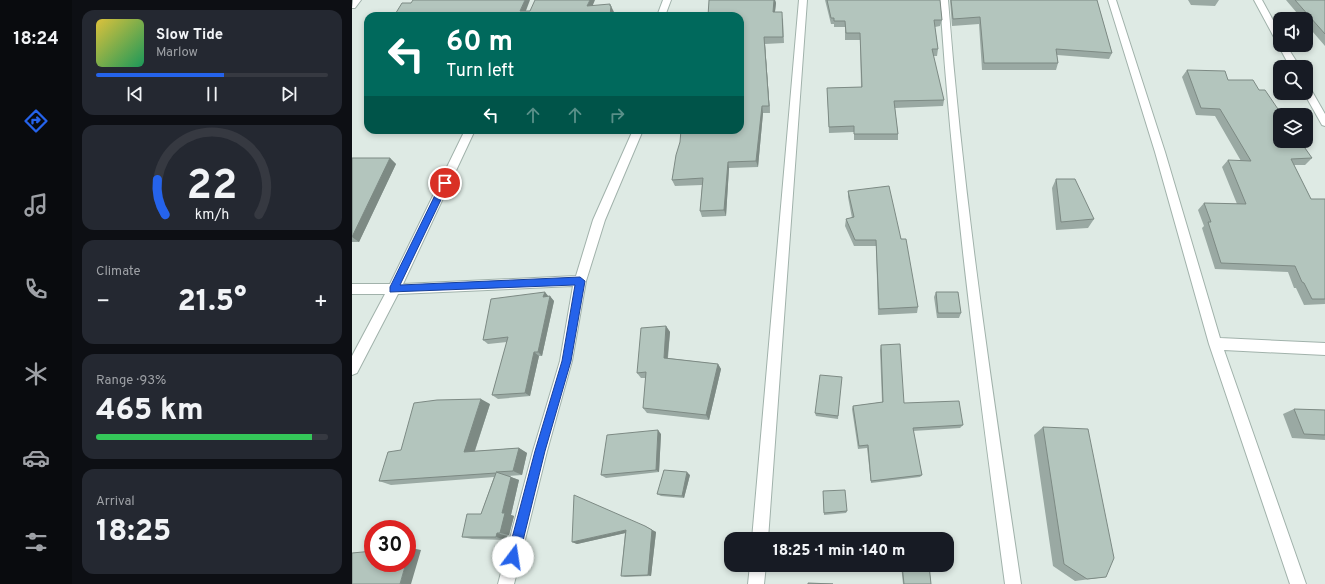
<!DOCTYPE html>
<html lang="en">
<head>
<meta charset="utf-8">
<style>
  body { margin:0; font-family:Overpass,sans-serif; background:#242831; color:#f1f3f6; height:100vh; display:flex; flex-direction:column; font-size:15px; white-space:nowrap }
  * { box-sizing:border-box; margin:0 }
  p { font-size:13px; color:#9ea1a6 }
  .icon { flex:none; width:22px; height:22px; fill:none; stroke:currentColor; stroke-width:2; stroke-linecap:round; stroke-linejoin:round }
  .map { position:relative; flex:1; overflow:hidden }
  .side { display:flex; flex-direction:column; gap:10px; padding:10px; background:#0d0f14; width:280px }
  .side>* { flex:none }
  .top-card { position:absolute; left:12px; top:12px; width:380px; height:122px; border-radius:12px; box-shadow:0 2px 6px #0003; background:#00695c; color:#fff; overflow:hidden }
  .buttons { position:absolute; left:921px; top:12px; display:grid; gap:8px }
  .buttons a { display:grid; place-items:center; width:40px; height:40px; border-radius:8px; background:#171b24; box-shadow:0 2px 6px #0003; font-size:20px }
  .speed { position:absolute; left:12px; top:520px; display:flex; gap:8px; font-size:20px; font-weight:700; text-align:center }
  .speed>* { display:grid; place-content:center; width:52px; height:52px; border-radius:50%; background:#171b24; box-shadow:0 2px 6px #0003; line-height:1 }
  .speed .limit { border:6px solid #d22; background:#fff; color:#111 }
  .pin { position:absolute; display:grid; place-items:center; width:34px; height:34px; color:#fff; margin:-17px; border:2px solid #fff; border-radius:50%; box-shadow:0 1px 4px #0007 }
  .me { position:absolute; width:44px; margin:-22px; rotate:14deg; stroke-linejoin:round; filter:drop-shadow(0 0 3px #0008) }
  .turn { display:flex; align-items:center; gap:14px; height:84px; padding:0 16px; font-size:18px }
  .turn .icon { width:52px; height:52px; stroke-width:2.5 }
  .turn b { display:block; font-size:28px; line-height:34px }
  .lanes { display:flex; align-items:center; height:38px; padding:0 16px; background:#0003; justify-content:center; gap:20px; direction:ltr }
  .lanes .off { opacity:.35 }
  .big { font-size:30px; font-weight:800; line-height:1.1 }
  .side .card { flex:1; display:flex; flex-direction:column; justify-content:center; gap:6px; min-width:0; padding:0 14px; border-radius:12px; background:#242831 }
  .side .dial { align-items:center; gap:0 }
  .dial svg { height:104px; overflow:visible; fill:none; stroke:#363941; stroke-width:7; stroke-linecap:round; text-anchor:middle }
  .dial text { fill:#f1f3f6; stroke:none }
  .song { display:flex; align-items:center; gap:12px }
  .cover { width:48px; height:48px; border-radius:6px; background:linear-gradient(135deg,hsl(50 70% 55%),hsl(150 70% 35%)) }
  .played { height:4px; border-radius:2px; background:linear-gradient(90deg,#2563eb 55%,#363941 55%) }
  .keys { display:flex; justify-content:space-around; direction:ltr }
  .heat { display:flex; justify-content:space-between; align-items:center; font-size:22px; direction:ltr }
  .charge { height:6px; border-radius:3px; background:linear-gradient(90deg,#34c759 93%,#363941 0) }
  .trip { position:absolute; left:372px; top:532px; width:230px; height:40px; border-radius:12px; background:#171b24; box-shadow:0 2px 6px #0003; font-weight:800; line-height:40px; text-align:center }
  main { display:flex; flex:1; min-height:0 }
  .tab-bar { display:flex; flex-direction:column; width:72px; justify-content:space-around; align-items:center; background:#090b0e; color:#9ea1a6 }
  .tab-bar .icon { width:28px; height:28px }
  .tab-bar .on { color:#2563eb }
  .tab-bar b { font-size:18px; color:#f1f3f6 }
  .map>svg:first-child { display:block }
</style>
</head>
<body>
<main>
<nav class="tab-bar">
<b>18:24</b>
<svg class="icon on" aria-label="directions" viewBox="0 0 24 24"><path d="M12 3l9 9-9 9-9-9zM9 14v-3h6M13 9l2 2-2 2"/></svg>
<svg class="icon" aria-label="music" viewBox="0 0 24 24"><path d="M9 18V5l10-2v13"/><circle cx="6" cy="18" r="3"/><circle cx="16" cy="16" r="3"/></svg>
<svg class="icon" aria-label="phone" viewBox="0 0 24 24"><path d="M5 4h4l2 5-3 2q2 4 5 5l2-3 5 2v4C11 20 4 13 5 4z"/></svg>
<svg class="icon" aria-label="climate" viewBox="0 0 24 24"><path d="M12 3v18M4 7l16 10M4 17L20 7"/></svg>
<svg class="icon" aria-label="car" viewBox="0 0 24 24"><path d="M5 17H2v-5l4-1 3-4h7l3 4 3 1v5h-3M9 17h6M6 11h13"/><circle cx="7" cy="17" r="2"/><circle cx="17" cy="17" r="2"/></svg>
<svg class="icon" aria-label="filters" viewBox="0 0 24 24"><path d="M4 7h16M4 17h16"/><circle cx="9" cy="7" r="2"/><circle cx="15" cy="17" r="2"/></svg>
</nav>
<section class="side">
<div class="card">
<div class="song"><i class="cover"></i><div><b>Slow Tide</b><p>Marlow</p></div></div>
<div class="played"></div>
<div class="keys"><svg class="icon" aria-label="previous" viewBox="0 0 24 24"><path d="M18 5L8 12l10 7zM5 5v14"/></svg><svg class="icon" aria-label="pause" viewBox="0 0 24 24"><path d="M8 5v14M16 5v14"/></svg><svg class="icon" aria-label="next" viewBox="0 0 24 24"><path d="M6 5l10 7-10 7zM19 5v14"/></svg></div>
</div>
<div class="card dial"><svg viewBox="0 0 100 80">
<path d="M14 69A42 42 0 1 1 86 69"/>
<path d="M14 69A42 42 0 0 1 8 42" stroke="#2563eb"/>
<text x="50" y="56" font-size="32" font-weight="700">22</text>
<text x="50" y="72" font-size="11">km/h</text>
</svg></div>
<div class="card"><p>Climate</p>
<div class="heat"><a>−</a><b class="big">21.5°</b><a>+</a></div>
</div>
<div class="card"><p>Range · 93%</p><b class="big">465 km</b><div class="charge"></div></div>
<div class="card"><p>Arrival</p><b class="big">18:25</b></div>
</section>
<div class="map">
<svg width="973" height="584" viewBox="0 0 973 584">
  <rect width="100%" height="100%" fill="#deeae4"/>
  <g fill="none" stroke-linecap="round" stroke-linejoin="round">
    <defs>
      <path id="minor" d="M1,0H9L3,8H0Z
        M311,0H319L313,16H305Z
        M447,0H455L416,539H400Z
        M588,0H596C611,196 640,390 669,584H653C627,390 601,196 588,0Z
        M756,0H764L813,152L868,338L973,343V355L872,350L954,584H938L857,344L803,152Z
        M902,0H910L928,33V45H934L948,67H938Z
        M954,85L957,86L973,114V126L970,125L952,93H954Z
        M113,130H123L51,284L224,276L241,220L281,130H291L253,220L234,281L220,361L195,451L162,584H146L181,451L208,361L221,286L46,294L5,373L0,375V356L33,294H0V284H38Z
        M398,565H414L412,584H396Z"/>
    </defs>
    <use href="#minor" stroke="#a1b2ab" stroke-width="2"/>
    <use href="#minor" fill="#fff" fill-rule="evenodd"/>
  </g>
  <path fill="#9aa9a3" d="M357,0H423L424,3L423,12L431,19L432,43L413,44L418,113H411L406,167L377,168L374,216L350,217L348,211L350,185L323,186L320,180L388,130Z
    M473,0H588L590,20L588,26L583,27L586,49L585,56H581L592,100L591,106L543,108L546,134V140H502V132L477,133L475,88L509,87L508,40H493V27H482V24H479Z
    M598,0H745L760,53L757,59L705,55L706,63L704,70H630L627,24L600,26Z
    M836,0H867L863,6L839,5Z
    M934,0H973V46L954,24V19H950Z
    M835,70L876,80L907,90L960,158L953,165H942L959,199H973V304L952,305L944,288H942L936,272L863,269L850,228L852,226L846,210L852,203L885,204L870,167L876,160L889,161L863,116L844,115L830,77Z
    M0,158H38L44,164L7,242H0Z
    M704,179L742,219L736,228L704,230L700,188Z
    M496,191L549,239L566,307L565,313L526,315L524,246H502L493,226L494,219L500,218L496,197Z
    M584,292L609,313L607,318H585L582,297Z
    M197,296L202,301L190,356H187L178,396L146,399L140,395L155,342L136,344L131,340Z
    M314,326L318,332L316,358L366,364L369,369L357,420L295,413L291,408L294,378H289L285,373Z
    M529,345L552,403L611,425L608,428L561,431L570,475L568,477L519,483L515,448L506,449L500,409L501,406L530,402L528,350Z
    M489,381L486,419L464,416L463,413Z
    M138,404L123,451L167,448L175,453L170,475L156,476L167,480L159,515L162,516L157,535L155,536L154,540L120,539L110,537L129,514L142,477L39,485L27,481L49,450Z
    M942,409L973,410V440L940,438L931,414Z
    M691,427L754,577L723,581L701,566L682,435Z
    M309,434L307,472L254,478L249,475Z
    M338,475L332,498L309,496L305,494Z
    M471,491L495,511L494,513L472,515Z
    M296,528L304,532L299,576L273,577L269,576L273,533L225,544L220,542Z
    M549,565H577L579,584H551Z"/>
  <path fill="#7d8a84" d="M173,0H178L172,16L168,11Z
    M238,0H243L238,12L235,6Z
    M422,0H423L424,3L422,19L421,12Z
    M258,4L262,12L261,16H258Z
    M412,37L413,44L418,113L417,106Z
    M410,106L411,113L406,167L404,161Z
    M38,158L44,164L7,242L0,237Z
    M376,162L377,168L374,216L372,210Z
    M193,292L197,297H191Z
    M198,296L202,301L190,356L186,352Z
    M314,326L318,332L315,363L312,358Z
    M182,352L187,356L178,396L173,393Z
    M366,364L369,369L357,420L354,415Z
    M129,399L138,404L121,456L112,452Z
    M306,430L309,434L307,472L304,470Z
    M167,448L175,453L170,475L161,471Z
    M335,472L338,475L332,498L330,496Z
    M159,477L167,480L159,515L162,516L157,535L148,533L150,513Z
    M293,526L304,532L299,576L296,575Z
    M274,530L278,532L225,544L220,542Z
    M145,533L155,536L154,540L144,537Z
    M59,548L69,550L59,584H48L54,563H55V560Z"/>
  <path fill="#b3c5bd" stroke="#7d8a84" d="M61,0H173L168,11H178L183,0H238L235,6L258,4V6H259L258,16H42L50,3H59Z
    M357,0H422L421,12H430L431,37H412L417,106H410L404,161L376,162L372,210L348,211L351,178L320,180L324,155L328,142L329,130H388V16H356Z
    M475,0H588L590,20H582L586,49H580L592,100L542,101L546,134H502V126L477,127L475,88L510,87L508,33H494L493,21H482V18H479Z
    M599,0H745L760,53L704,49L706,63H632L628,17L601,19Z
    M943,0H973V34Z
    M835,70L873,71L876,80H901L907,90H913L930,115H928V141H948L960,158L939,159L959,199H973V299H960L952,283L950,282L943,266L869,263L856,222H859L852,203L894,204L876,160L899,161L868,109L849,108Z
    M0,158H38L0,237Z
    M704,179H723L742,219L709,222Z
    M537,186L549,239H554L566,307L527,309L524,240H503L494,219L502,217L496,191Z
    M193,292L191,297L198,296L186,352H182L173,393L140,395L156,337L131,340L139,299Z
    M584,292H606L609,313H586Z
    M314,326L312,358L366,364L354,415L291,408L294,372L285,373L289,328Z
    M548,344L552,403L607,401L611,425L561,428L570,475L519,481L516,445L507,446L501,406L531,402L529,345Z
    M468,375L490,377L486,416L463,413Z
    M129,399L112,452L167,448L161,471L144,472L159,477L150,513H153L148,533H145L144,537H110L115,514H129L144,473L27,481L36,452L49,450L62,403L85,400Z
    M942,409L973,410V435L952,434Z
    M691,427L736,429L762,558L754,577L735,579L712,564Z
    M306,430L304,470L249,475L255,435Z
    M312,470L335,472L330,496L305,494Z
    M493,490L495,511L472,513L471,491Z
    M222,495L293,526L300,530L296,575L269,576L274,530L220,542Z
    M55,548H59L55,560Z
    M21,551V563H54L48,584H0V553Z
    M550,565H577L579,584H552Z
    M456,583L481,584H456Z"/>
  <path fill="#2563eb" stroke="#184099" d="M93,180L97,183L48,285L228,277L233,281L219,361L193,451L167,557L165,561L161,563L157,561L155,557L183,451L210,361L223,285L38,292V287L89,183Z"/>
</svg>
<div class="buttons">
<a><svg class="icon" aria-label="sound" viewBox="0 0 24 24"><path d="M4 9h4l5-4v14l-5-4H4zM17 9q2 3 0 6"/></svg></a>
<a><svg class="icon" aria-label="search" viewBox="0 0 24 24"><circle cx="10" cy="10" r="6"/><path d="M15 15l6 6"/></svg></a>
<a><svg class="icon" aria-label="layers" viewBox="0 0 24 24"><path d="M12 4l9 5-9 5-9-5zM3 14l9 5 9-5"/></svg></a>
</div>
<div class="speed"><div class="limit">30</div></div>
<div class="pin" style="left:93px;top:183px;background:#d93025"><svg class="icon" aria-label="arrive" viewBox="0 0 24 24"><path d="M6 21V4h12l-3 4 3 4H6"/></svg></div>
<svg class="me" style="left:161px;top:557px" viewBox="-20 -20 40 40"><circle r="19" fill="#fff"/><path d="M0-13L10 11 0 6-10 11z" fill="#2563eb"/></svg>
<div class="trip">18:25 · 1 min · 140 m</div>
<div class="top-card">
<div class="turn"><svg class="icon" aria-label="left" viewBox="0 0 24 24"><path d="M17 20v-9H6M10 6l-5 5 5 5"/></svg><div><b>60 m</b>Turn left</div></div>
<div class="lanes"><svg class="icon" aria-label="left" viewBox="0 0 24 24"><path d="M17 20v-9H6M10 6l-5 5 5 5"/></svg><svg class="icon off" aria-label="ahead" viewBox="0 0 24 24"><path d="M12 20V5M6 11l6-6 6 6"/></svg><svg class="icon off" aria-label="ahead" viewBox="0 0 24 24"><path d="M12 20V5M6 11l6-6 6 6"/></svg><svg class="icon off" aria-label="right" viewBox="0 0 24 24"><path d="M7 20v-9h11M14 6l5 5-5 5"/></svg></div>
</div>
</div>
</main>
</body>
</html>
